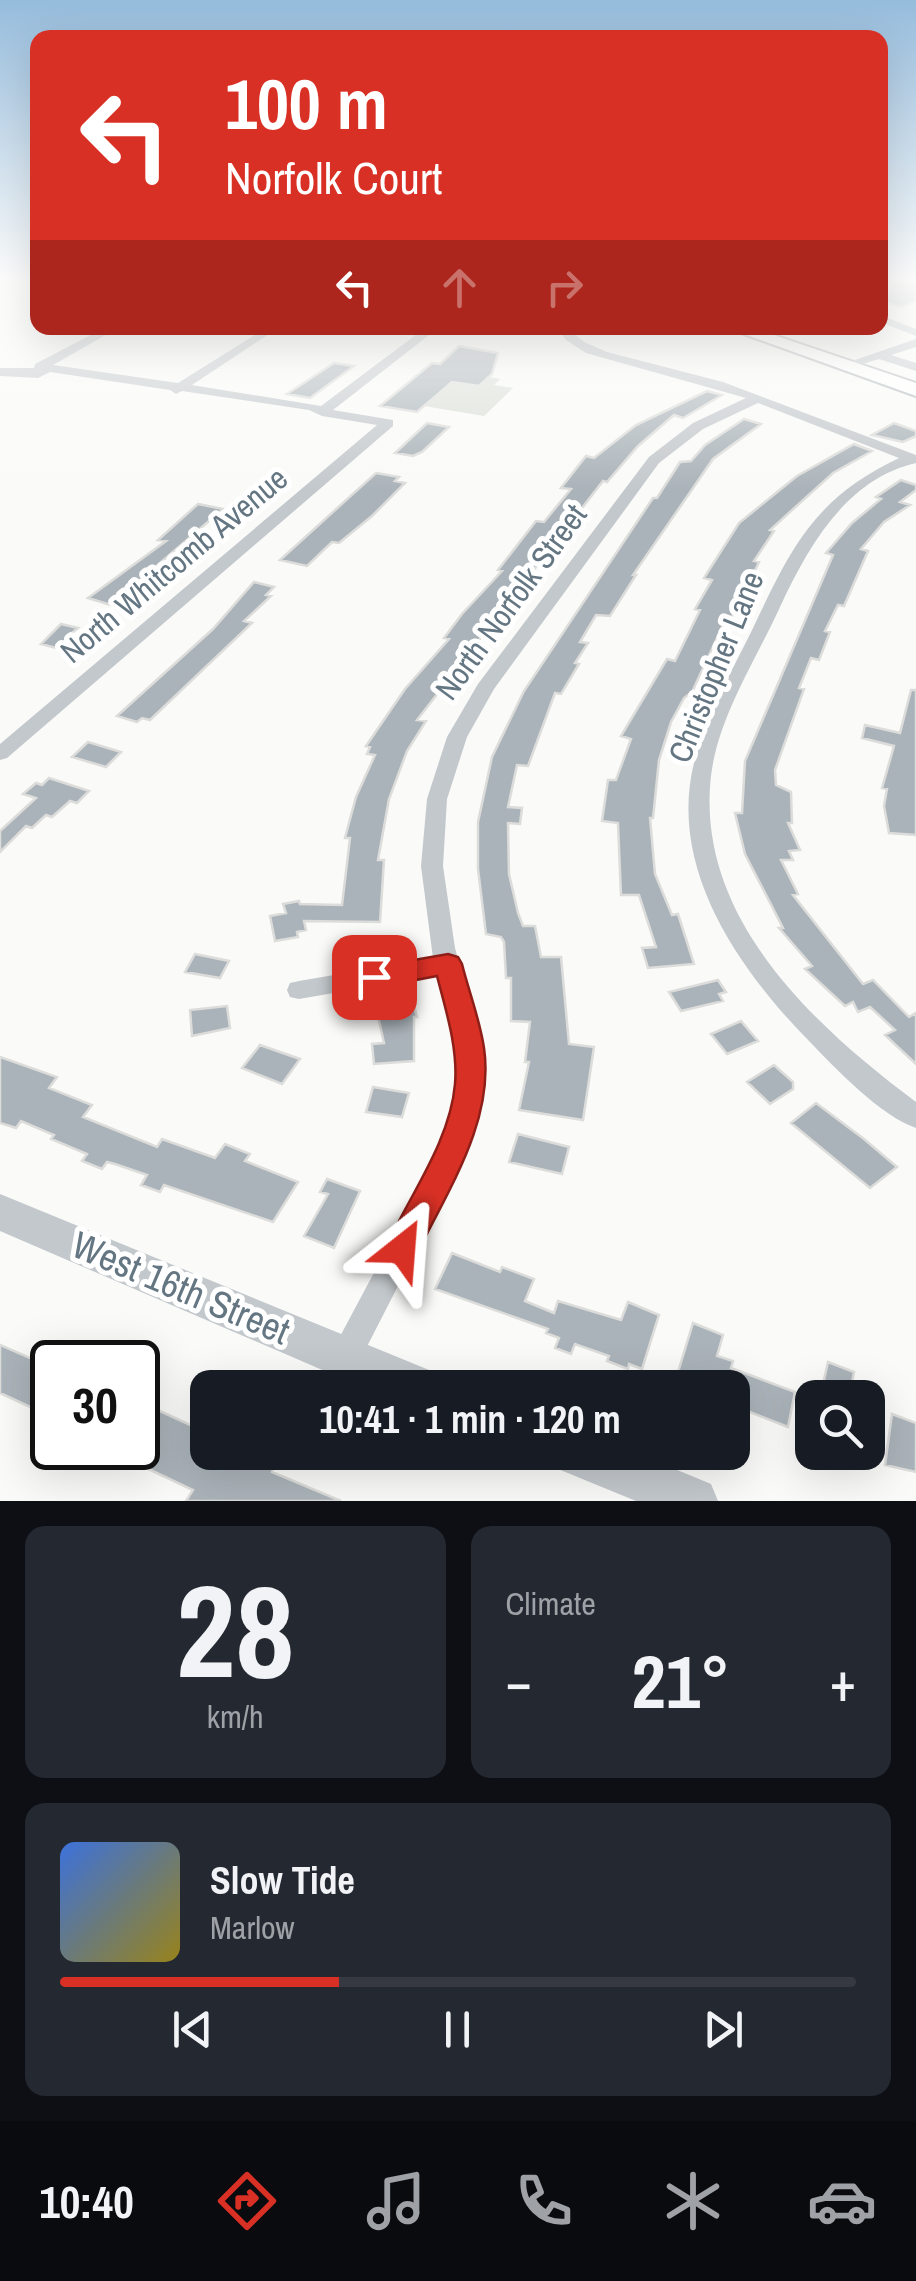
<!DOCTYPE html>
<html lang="en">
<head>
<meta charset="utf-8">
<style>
  body { margin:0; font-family:"Archivo Narrow",sans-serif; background:#242831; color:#f1f3f6; height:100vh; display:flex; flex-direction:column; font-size:38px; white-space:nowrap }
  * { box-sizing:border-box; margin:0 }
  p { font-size:32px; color:#9ea1a6 }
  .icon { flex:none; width:55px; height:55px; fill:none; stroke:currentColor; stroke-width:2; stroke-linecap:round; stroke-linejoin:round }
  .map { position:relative; height:1501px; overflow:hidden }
  .panel { display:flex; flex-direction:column; gap:25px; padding:25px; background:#0d0f14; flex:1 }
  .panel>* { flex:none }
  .banner { position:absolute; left:30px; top:30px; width:858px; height:305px; border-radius:20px; box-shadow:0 10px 40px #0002; background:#d93025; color:#fff; overflow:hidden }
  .controls { position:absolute; left:795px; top:1380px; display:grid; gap:20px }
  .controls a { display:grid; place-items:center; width:90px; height:90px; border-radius:20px; background:#171b24; box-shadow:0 10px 40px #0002; font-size:50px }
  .speed { position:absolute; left:30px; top:1340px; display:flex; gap:20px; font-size:50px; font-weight:700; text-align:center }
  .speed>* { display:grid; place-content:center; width:130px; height:130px; border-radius:50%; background:#171b24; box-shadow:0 10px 40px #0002; line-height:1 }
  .speed .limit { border:5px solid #111; border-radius:15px; background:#fff; color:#111 }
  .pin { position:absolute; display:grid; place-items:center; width:85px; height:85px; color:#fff; margin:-42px; border-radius:20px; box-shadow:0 5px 15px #0006 }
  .me { position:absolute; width:110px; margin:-55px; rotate:28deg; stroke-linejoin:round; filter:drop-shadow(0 0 8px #0008) }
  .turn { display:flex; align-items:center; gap:35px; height:210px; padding:0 30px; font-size:45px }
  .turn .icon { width:130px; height:130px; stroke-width:2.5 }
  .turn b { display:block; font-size:70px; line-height:85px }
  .lanes { display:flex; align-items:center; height:95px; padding:0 30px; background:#0003; justify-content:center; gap:50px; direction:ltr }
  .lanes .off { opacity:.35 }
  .big { font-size:75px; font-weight:800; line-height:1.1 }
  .panel .tile { flex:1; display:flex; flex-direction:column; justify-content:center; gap:15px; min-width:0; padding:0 35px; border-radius:20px; background:#242831 }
  .panel .dial { align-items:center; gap:0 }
  .dial b { font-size:130px; line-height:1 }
  .song { display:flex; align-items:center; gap:30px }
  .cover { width:120px; height:120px; border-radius:15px; background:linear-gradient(135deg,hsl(220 70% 55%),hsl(50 70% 35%)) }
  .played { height:10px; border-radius:5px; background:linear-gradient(90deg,#d93025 35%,#363941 35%) }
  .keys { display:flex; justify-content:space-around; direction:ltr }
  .heat { display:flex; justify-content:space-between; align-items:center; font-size:55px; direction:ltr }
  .panel .tiles { flex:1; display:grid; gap:25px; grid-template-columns:1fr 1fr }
  .tile:last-child { grid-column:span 2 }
  .trip { position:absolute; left:190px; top:1370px; width:560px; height:100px; border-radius:20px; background:#171b24; box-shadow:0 10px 40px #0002; font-weight:800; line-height:100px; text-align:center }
  .tabs { display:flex; height:160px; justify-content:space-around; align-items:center; background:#090b0e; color:#9ea1a6 }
  .tabs .icon { width:70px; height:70px }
  .tabs .on { color:#d93025 }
  .tabs b { font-size:45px; color:#f1f3f6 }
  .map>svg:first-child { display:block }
</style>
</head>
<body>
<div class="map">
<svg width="916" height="1501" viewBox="0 0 916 1501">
  <rect width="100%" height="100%" fill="#fafaf8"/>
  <path fill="#dadfd7" d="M489,377L500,379L494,385L513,388L484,416L424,406L452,382Z"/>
  <path fill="#aab3b9" stroke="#dcdcda" stroke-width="2.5" d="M894,281H916V301L902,307L883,302Z
    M459,346L498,353L492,374L479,386L452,382L417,412L380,406L432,363L440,364Z
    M334,363L354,366L310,398L287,394Z
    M707,391L722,395L683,418L674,415L638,446L607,482L603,481L417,720L426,721L407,751L389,799L378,860H384L380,922L304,921L306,930L297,932L298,937L275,941L270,916L286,913L283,904L299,901L300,904L342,905L350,838H345L356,797L375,755L367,754L370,747L366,746L405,689L449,639L444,638L462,614L502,571L498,570L536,521L544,522L571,489L561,488L586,456L594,458L636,425Z
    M744,419L761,424L713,459L633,575H636L610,616L596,615L580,642L588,643L575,663L579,664L561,694L555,693L528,766L517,765L508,807L522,808L520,824L508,823L509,874L518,913L523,926H535L541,957H561L569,1044L594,1047L583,1120L519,1110L529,1062H525L530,1022L511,1021V978H506L504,942L501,937L486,934L478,869V822L492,757L524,691L653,498H657L680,462L691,461L705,445Z
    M427,423L449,427L422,452L413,456L395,453Z
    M894,423L916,431V436L903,442L872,435Z
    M854,444L872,451L833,473L770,530L774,531L754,561L759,562L743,596L729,622L725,621L692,692L684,698L671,722L659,760L653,818H650L655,874L672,915L678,914L694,964L648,968L642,948L656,947L639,895H621L618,823L602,821L608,780H616L631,739L621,736L667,659L675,661L700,610L695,609L712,580L704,578L739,523L797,476Z
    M376,473L399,477L395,481L405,483L372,516L339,543L332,542L307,566L280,560Z
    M901,480L916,485V490L900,502L910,505L884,522L861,549L868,551L844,606L838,605L825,631L830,632L819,660L811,658L799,688L804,689L775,770L776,785L791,792L792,823H788L800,850L789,851L793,860H781L798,894L793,895L863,984L873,980L909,1017L916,1013V1064L885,1035L895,1030L870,1007L858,1012L853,1002L845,1006L805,969L812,966L779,928H783L745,854L735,813H742L745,761L833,555L826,553L852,523L881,499L876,497Z
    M198,504L223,509L111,605L88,598L166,541L158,540Z
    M254,582L274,587L266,595L271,596L244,621L252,623L150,720L142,718L137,722L117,716L213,629Z
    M61,624L78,628L68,636L74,638L60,649L41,644Z
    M911,690H916V835L889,833L884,806L887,789L882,788L894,746L862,738L865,725L900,733Z
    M88,742L121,752L106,767L72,757Z
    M49,778L89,791L77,803L70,801L52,817L46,815L32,828L26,826L0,852V831L36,798L23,794L36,783L42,785Z
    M195,954L229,961L220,978L185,972Z
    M718,980L726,992L719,994L723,1001L681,1011L669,992Z
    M403,998L404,1004L413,1002L417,1017H414V1061L374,1064L372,1044L384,1043L375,1003Z
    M227,1006L230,1028L192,1036L190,1010Z
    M741,1021L758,1041L727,1054L711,1034Z
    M260,1045L300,1059L282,1084L242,1068Z
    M0,1057L57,1077L49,1088L92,1105L83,1117L157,1147L162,1139L215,1158L225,1144L250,1154L245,1161L298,1182L273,1222L164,1185L160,1192L141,1185L147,1175L115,1164L107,1162L102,1169L82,1161L87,1154L51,1139L54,1135L21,1121L16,1128L0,1123Z
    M774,1065L793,1082V1089L770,1104L747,1082Z
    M373,1087L409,1093L402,1117L366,1112Z
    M816,1103L864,1139L897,1167L870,1188L791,1123Z
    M518,1134L569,1147L562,1174L509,1162Z
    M327,1179L360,1191L334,1248L304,1236L328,1194L320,1192Z
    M452,1253L500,1272L502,1267L534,1279L525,1301L554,1313L558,1301L621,1320L628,1302L659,1315L642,1369L629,1364L628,1369L607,1361L609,1356L575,1344L571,1354L555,1348L559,1338L546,1333L548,1329L435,1289Z
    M693,1323L723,1335L717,1356L733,1361L731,1368L795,1392L788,1427L742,1409L747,1388H689L675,1382Z
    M0,1345L44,1364L36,1378L52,1385V1417L0,1393Z
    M828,1362L854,1372L849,1398H820Z
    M138,1401L208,1433V1452H239L273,1469L272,1472L341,1501H186L193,1490L104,1448H138Z
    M892,1414L916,1423V1472L885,1465Z"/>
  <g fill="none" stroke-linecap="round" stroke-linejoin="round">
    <defs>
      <path id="primary" d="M727,328H753L916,383V396Z"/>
    </defs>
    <use href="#primary" stroke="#b5babe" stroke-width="4"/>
    <path fill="#c3c8cc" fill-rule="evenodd" d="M880,315L916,329V336L880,322Z
      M104,328H118L53,365L178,383L266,328H278L192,385L321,406L425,328H438L333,410L393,420V426L7,758L0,760V744L377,425L322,416L309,410L182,391L176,394L170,390L50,372L38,378L0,376V368H34L35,364Z
      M557,328H568L584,342L607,352L723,382L916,455V463C846,479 808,547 780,607C756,660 718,717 711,776C695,917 813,1025 916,1102V1128C881,1116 836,1069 810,1042C738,969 666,866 695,759C707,712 733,670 754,626C792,546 815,498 899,458L758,403L703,429L659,463L494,689L467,737L447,799L443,866L455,948L482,1048V1103L466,1153L356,1368L345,1373L334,1368L329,1357L439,1151L454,1103L456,1048L438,975L299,999L290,997L287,990L290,983L299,981L433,958L421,866L427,799L447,737L478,684L649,457L693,423L746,398L586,353L566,340Z
      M916,339V347L891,355L916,363V371L879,359L846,369L840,365Z"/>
    <path fill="#c3c8cc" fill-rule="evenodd" d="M0,1194L434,1372L440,1388H364L0,1231Z
      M552,1452H634L711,1484L718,1501H636L558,1469Z"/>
    <use href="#primary" fill="#fff" fill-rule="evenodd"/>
  </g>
  <linearGradient id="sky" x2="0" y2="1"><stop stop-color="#96bcdc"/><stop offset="0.57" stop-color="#fdfdfc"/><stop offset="1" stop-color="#fdfdfc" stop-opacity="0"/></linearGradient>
  <rect width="916" height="491" fill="url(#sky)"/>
  <path fill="#d93025" stroke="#8d1f18" stroke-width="2.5" d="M448,954L458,957L462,964C469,992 480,1020 484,1048C495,1123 445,1194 414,1260L402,1264L390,1260L385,1249C409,1196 450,1142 455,1084C458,1048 446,1011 437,976L374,988L364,985L360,977L364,970L374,967Z"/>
  <g text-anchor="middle" stroke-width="10" stroke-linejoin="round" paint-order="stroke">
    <g font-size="32" fill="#657683" stroke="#fff">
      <text transform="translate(174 565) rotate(-40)" y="11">North Whitcomb Avenue</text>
      <text transform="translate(511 602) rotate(-54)" y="11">North Norfolk Street</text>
      <text transform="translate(716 667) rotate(-68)" y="11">Christopher Lane</text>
    </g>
    <g font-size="38" fill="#657683" stroke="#fff">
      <text transform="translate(181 1288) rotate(23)" y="13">West 16th Street</text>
    </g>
  </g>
</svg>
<div class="controls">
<a><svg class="icon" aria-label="search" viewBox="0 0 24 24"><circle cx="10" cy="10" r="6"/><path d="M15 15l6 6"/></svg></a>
</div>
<div class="speed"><div class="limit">30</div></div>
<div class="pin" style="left:374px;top:977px;background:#d93025"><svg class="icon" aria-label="arrive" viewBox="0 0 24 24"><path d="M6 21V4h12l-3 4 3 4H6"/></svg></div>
<svg class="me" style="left:402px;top:1249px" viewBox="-20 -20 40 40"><path d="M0-17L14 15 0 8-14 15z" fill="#d93025" stroke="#fff" stroke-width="4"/></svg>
<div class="trip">10:41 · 1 min · 120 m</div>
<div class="banner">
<div class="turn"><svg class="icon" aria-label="left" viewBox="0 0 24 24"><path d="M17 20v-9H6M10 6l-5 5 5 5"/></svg><div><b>100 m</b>Norfolk Court</div></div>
<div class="lanes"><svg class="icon" aria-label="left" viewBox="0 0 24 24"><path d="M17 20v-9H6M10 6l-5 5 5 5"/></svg><svg class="icon off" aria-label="ahead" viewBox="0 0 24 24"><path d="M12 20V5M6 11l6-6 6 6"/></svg><svg class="icon off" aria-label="right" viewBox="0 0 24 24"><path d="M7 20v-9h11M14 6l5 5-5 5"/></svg></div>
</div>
</div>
<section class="panel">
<div class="tiles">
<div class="tile dial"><b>28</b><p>km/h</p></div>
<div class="tile"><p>Climate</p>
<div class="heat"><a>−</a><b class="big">21°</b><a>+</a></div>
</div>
<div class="tile">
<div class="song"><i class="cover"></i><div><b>Slow Tide</b><p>Marlow</p></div></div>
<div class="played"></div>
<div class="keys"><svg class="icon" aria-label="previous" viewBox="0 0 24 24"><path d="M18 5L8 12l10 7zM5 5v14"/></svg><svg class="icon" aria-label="pause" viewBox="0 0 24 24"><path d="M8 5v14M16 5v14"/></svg><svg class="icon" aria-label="next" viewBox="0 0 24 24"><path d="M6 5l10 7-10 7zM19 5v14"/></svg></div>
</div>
</div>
</section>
<nav class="tabs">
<b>10:40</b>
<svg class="icon on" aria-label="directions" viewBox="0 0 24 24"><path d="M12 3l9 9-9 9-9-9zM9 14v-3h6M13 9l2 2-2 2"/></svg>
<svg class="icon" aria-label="music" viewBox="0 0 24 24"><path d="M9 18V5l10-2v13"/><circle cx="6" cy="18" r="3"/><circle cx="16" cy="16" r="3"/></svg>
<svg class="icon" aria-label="phone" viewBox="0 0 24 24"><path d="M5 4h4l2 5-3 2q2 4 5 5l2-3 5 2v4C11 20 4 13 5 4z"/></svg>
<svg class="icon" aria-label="climate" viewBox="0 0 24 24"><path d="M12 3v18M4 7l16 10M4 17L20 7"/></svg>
<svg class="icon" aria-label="car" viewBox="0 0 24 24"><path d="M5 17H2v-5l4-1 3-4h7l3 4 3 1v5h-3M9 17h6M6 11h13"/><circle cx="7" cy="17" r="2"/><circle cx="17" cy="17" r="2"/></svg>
</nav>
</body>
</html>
